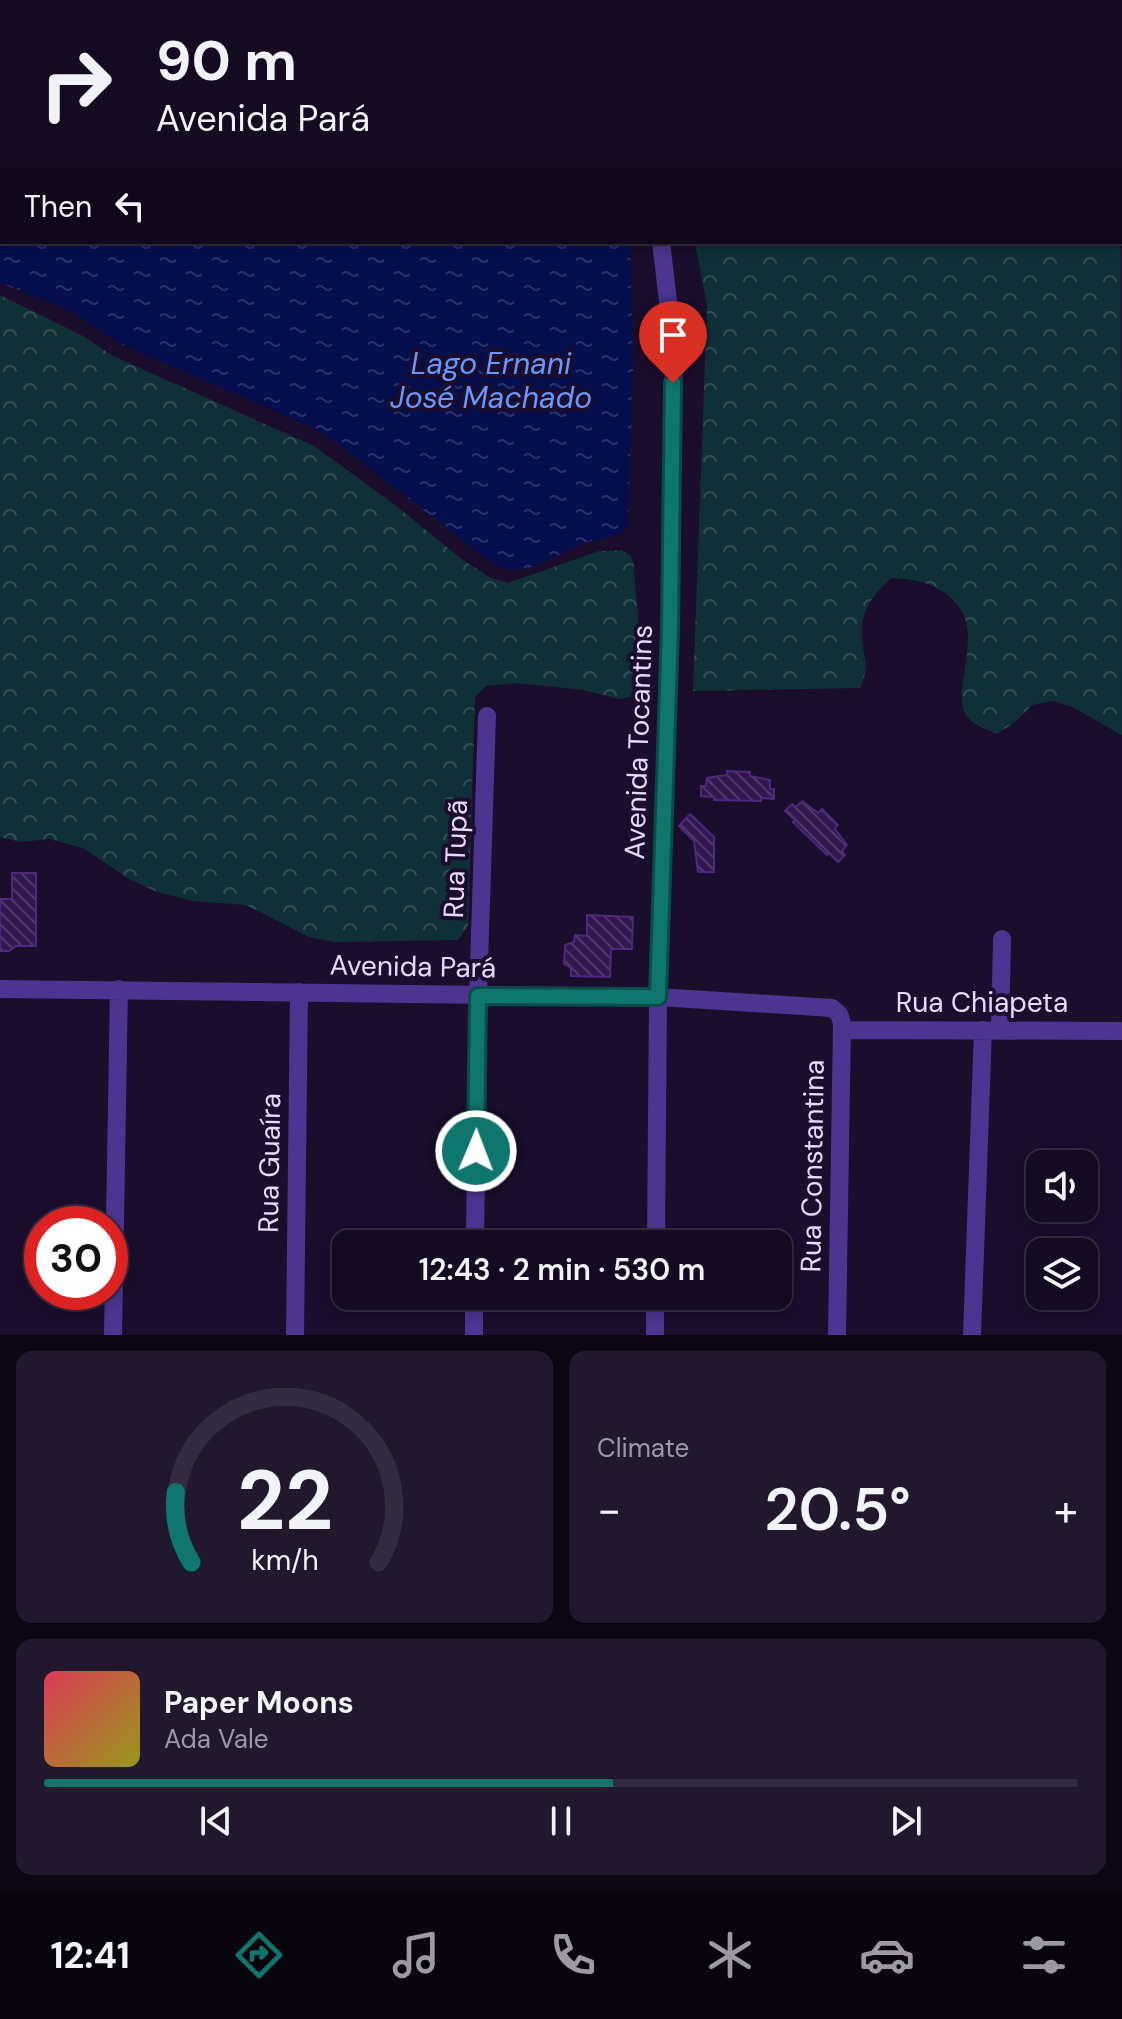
<!DOCTYPE html>
<html lang="en">
<head>
<meta charset="utf-8">
<style>
  body { margin:0; font-family:"DM Sans",sans-serif; background:#21182e; color:#f1f3f6; height:100vh; display:flex; flex-direction:column; font-size:30px; white-space:nowrap }
  * { box-sizing:border-box; margin:0 }
  p { font-size:26px; color:#9d9aa5 }
  .icon { flex:none; width:44px; height:44px; fill:none; stroke:currentColor; stroke-width:2; stroke-linecap:round; stroke-linejoin:round }
  .map { position:relative; height:1335px; overflow:hidden }
  .panel { display:flex; flex-direction:column; gap:16px; padding:16px; background:#0b0612; flex:1 }
  .panel>* { flex:none }
  .hud { position:absolute; left:0px; top:0px; width:1122px; height:244px; box-shadow:0 4px 12px #0003,0 0 0 2px #332b3f; background:#140a21; color:#f1f3f6; overflow:hidden }
  .buttons { position:absolute; left:1026px; top:1150px; display:grid; gap:16px }
  .buttons a { display:grid; place-items:center; width:72px; height:72px; border-radius:16px; background:#140a21; box-shadow:0 4px 12px #0003,0 0 0 2px #332b3f; font-size:40px }
  .speed { position:absolute; left:24px; top:1206px; display:flex; gap:16px; font-size:40px; font-weight:700; text-align:center }
  .speed>* { display:grid; place-content:center; width:104px; height:104px; border-radius:50%; background:#140a21; box-shadow:0 4px 12px #0003,0 0 0 2px #332b3f; line-height:1 }
  .speed .limit { border:12px solid #d22; background:#fff; color:#111 }
  .pin { position:absolute; display:grid; place-items:center; width:68px; height:68px; color:#fff; margin:-82px -34px; border-radius:50% 50% 50% 0; rotate:-45deg; box-shadow:0 0 8px #0007 }
  .pin .icon { rotate:45deg }
  .me { position:absolute; width:88px; margin:-44px; rotate:1deg; stroke-linejoin:round; filter:drop-shadow(0 0 6px #0008) }
  .turn { display:flex; align-items:center; gap:28px; height:168px; padding:0 24px; font-size:36px }
  .turn .icon { width:104px; height:104px; stroke-width:2.5 }
  .turn b { display:block; font-size:56px; line-height:68px }
  .then { display:flex; align-items:center; height:76px; padding:0 24px; background:#0003; gap:16px; font-size:30px }
  .big { font-size:60px; font-weight:600; line-height:1.1 }
  .panel .widget { flex:1; display:flex; flex-direction:column; justify-content:center; gap:12px; min-width:0; padding:0 28px; border-radius:16px; background:#21182e }
  .panel .dial { align-items:center; gap:0 }
  .dial svg { height:208px; overflow:visible; fill:none; stroke:#332b3f; stroke-width:7; stroke-linecap:round; text-anchor:middle }
  .dial text { fill:#f1f3f6; stroke:none }
  .song { display:flex; align-items:center; gap:24px }
  .cover { width:96px; height:96px; border-radius:12px; background:linear-gradient(135deg,hsl(350 70% 55%),hsl(60 70% 35%)) }
  .played { height:8px; border-radius:4px; background:linear-gradient(90deg,#0f766e 55%,#332b3f 55%) }
  .keys { display:flex; justify-content:space-around; direction:ltr }
  .heat { display:flex; justify-content:space-between; align-items:center; font-size:44px; direction:ltr }
  .panel .tiles { flex:1; display:grid; gap:16px; grid-template-columns:1fr 1fr }
  .widget:last-child { grid-column:span 2 }
  .trip { position:absolute; left:332px; top:1230px; width:460px; height:80px; border-radius:16px; background:#140a21; box-shadow:0 4px 12px #0003,0 0 0 2px #332b3f; font-weight:600; line-height:80px; text-align:center }
  .tabs { display:flex; height:128px; justify-content:space-around; align-items:center; background:#08040d; color:#9d9aa5 }
  .tabs .icon { width:56px; height:56px }
  .tabs .active { color:#0f766e }
  .tabs b { font-size:36px; color:#f1f3f6 }
  .map>svg:first-child { display:block }
</style>
</head>
<body>
<div class="map">
<svg width="1122" height="1335" viewBox="0 0 1122 1335">
  <defs>
    <pattern id="forest-crowns" width="20" height="18" patternUnits="userSpaceOnUse" patternTransform="scale(2)"><rect width="20" height="18" fill="#103037"/><path d="M2 6a3 3 0 1 1 6 0M12 15a3 3 0 1 1 6 0" fill="none" stroke="#334d55"/></pattern>
    <pattern id="water-ripples" width="26" height="14" patternUnits="userSpaceOnUse" patternTransform="scale(2)"><rect width="26" height="14" fill="#050f4e"/><path d="M2 4q2-2 4 0t4 0M15 11q2-2 4 0t4 0" fill="none" stroke="#293169"/></pattern>
    <pattern id="building-back-hatch" width="6" height="6" patternUnits="userSpaceOnUse" patternTransform="scale(2)"><rect width="6" height="6" fill="#30184f"/><path d="M-1 5l2 2M0 0l6 6M5-1l2 2" fill="none" stroke="#4e3969"/></pattern>
  </defs>
  <rect width="100%" height="100%" fill="#1a0e2c"/>
  <path fill="url(#forest-crowns)" d="M1120,35L1122,735L1072,707L1053,701L1032,705L1015,722L997,734C988,730 976,726 969,719C945,692 992,631 949,596C932,582 914,579 891,578C873,594 859,613 862,639C864,662 870,665 860,688L693,691L707,306L695,242H1120Z
    M0,295L85,337L113,356L314,446L395,505L464,561L491,578L508,583L599,551L622,550L630,555L634,565C634,595 649,674 633,696L619,699L584,690L516,683L486,686L475,697L468,926L458,940L335,942L309,937L246,905L193,901L157,892L129,879L83,848L49,839L20,842L0,837Z"/>
  <path fill="url(#water-ripples)" d="M0,225L2,242H137L164,248L214,242H630L633,369L628,527C617,539 601,538 587,542C564,550 540,569 515,570C506,570 499,566 491,562L330,438L307,425L123,345L67,309L0,283Z"/>
  <g fill="none" stroke-linecap="round" stroke-linejoin="round">
    <path stroke="#050f4e" stroke-width="4" d="M0,195L2,197
      M1120,240H1122"/>
  </g>
  <path fill="url(#building-back-hatch)" stroke="#4c287e" stroke-width="2" d="M727,771L750,772V776L770,780V789H774V799L761,798V801L714,800V797L701,796V786H706L707,778L727,775Z
    M802,801L818,813L822,809L838,825L835,829L847,845L842,851L845,855L838,862L829,853L827,855L793,822L795,820L785,811L792,804L796,807Z
    M690,814L714,837V872H698L694,841L679,826Z
    M12,873H36V946H16L9,951H0V899H12Z
    M587,915L633,917L632,949H611L610,977L571,976V968L564,964L565,945L574,942L575,935L587,936Z"/>
  <g fill="none" stroke-linecap="round" stroke-linejoin="round">
    <path stroke="#4c3490" stroke-width="18" d="M117,2V0
      M297,2V0
      M654,2V0
      M840,2V0
      M1016,2V0
      M0,989L658,997L832,1008L839,1014L842,1023L837,1335
      M842,1030L1122,1031
      M1000,1030L1002,939
      M475,1244L478,996L487,716
      M656,1244L658,997L670,628L674,352L661,242
      M113,1335L119,989
      M295,1335L299,992
      M474,1335V1296
      M655,1335V1296
      M972,1335L983,1030"/>
  </g>
  <g fill="none" stroke-linecap="round" stroke-linejoin="round">
    <defs>
      <path id="route" d="M476,1151L478,996L658,997L670,628L673,383"/>
    </defs>
    <use href="#route" stroke="#0a4d48" stroke-width="20"/>
    <use href="#route" stroke="#0f766e" stroke-width="14"/>
  </g>
  <g text-anchor="middle" stroke-width="8" stroke-linejoin="round" paint-order="stroke">
    <g font-size="28" fill="#e6d9ff" stroke="#1a0e2c">
      <text transform="translate(638 742) rotate(-88)" y="10">Avenida Tocantins</text>
      <text transform="translate(455 859) rotate(-88)" y="10">Rua Tupã</text>
      <text transform="translate(413 966) rotate(1)" y="10">Avenida Pará</text>
      <text x="982" y="1012">Rua Chiapeta</text>
      <text transform="translate(269 1163) rotate(-89)" y="10">Rua Guaíra</text>
      <text transform="translate(812 1166) rotate(-89)" y="10">Rua Constantina</text>
    </g>
    <g font-size="30" font-style="italic" fill="#6797ff" stroke="#1a0e2c">
      <text x="491" y="374">Lago Ernani<tspan x="491" dy="34">José Machado</tspan></text>
    </g>
  </g>
</svg>
<div class="buttons">
<a><svg class="icon" aria-label="sound" viewBox="0 0 24 24"><path d="M4 9h4l5-4v14l-5-4H4zM17 9q2 3 0 6"/></svg></a>
<a><svg class="icon" aria-label="layers" viewBox="0 0 24 24"><path d="M12 4l9 5-9 5-9-5zM3 14l9 5 9-5"/></svg></a>
</div>
<div class="speed"><div class="limit">30</div></div>
<div class="pin" style="left:673px;top:383px;background:#d93025"><svg class="icon" aria-label="arrive" viewBox="0 0 24 24"><path d="M6 21V4h12l-3 4 3 4H6"/></svg></div>
<svg class="me" style="left:476px;top:1151px" viewBox="-20 -20 40 40"><circle r="17" fill="#0f766e" stroke="#fff" stroke-width="3"/><path d="M0-11L8 9 0 5-8 9z" fill="#fff"/></svg>
<div class="trip">12:43 · 2 min · 530 m</div>
<div class="hud">
<div class="turn"><svg class="icon" aria-label="right" viewBox="0 0 24 24"><path d="M7 20v-9h11M14 6l5 5-5 5"/></svg><div><b>90 m</b>Avenida Pará</div></div>
<div class="then">Then<svg class="icon" aria-label="left" viewBox="0 0 24 24"><path d="M17 20v-9H6M10 6l-5 5 5 5"/></svg></div>
</div>
</div>
<section class="panel">
<div class="tiles">
<div class="widget dial"><svg viewBox="0 0 100 80">
<path d="M14 69A42 42 0 1 1 86 69"/>
<path d="M14 69A42 42 0 0 1 8 42" stroke="#0f766e"/>
<text x="50" y="56" font-size="32" font-weight="700">22</text>
<text x="50" y="72" font-size="11">km/h</text>
</svg></div>
<div class="widget"><p>Climate</p>
<div class="heat"><a>−</a><b class="big">20.5°</b><a>+</a></div>
</div>
<div class="widget">
<div class="song"><i class="cover"></i><div><b>Paper Moons</b><p>Ada Vale</p></div></div>
<div class="played"></div>
<div class="keys"><svg class="icon" aria-label="previous" viewBox="0 0 24 24"><path d="M18 5L8 12l10 7zM5 5v14"/></svg><svg class="icon" aria-label="pause" viewBox="0 0 24 24"><path d="M8 5v14M16 5v14"/></svg><svg class="icon" aria-label="next" viewBox="0 0 24 24"><path d="M6 5l10 7-10 7zM19 5v14"/></svg></div>
</div>
</div>
</section>
<nav class="tabs">
<b>12:41</b>
<svg class="icon active" aria-label="directions" viewBox="0 0 24 24"><path d="M12 3l9 9-9 9-9-9zM9 14v-3h6M13 9l2 2-2 2"/></svg>
<svg class="icon" aria-label="music" viewBox="0 0 24 24"><path d="M9 18V5l10-2v13"/><circle cx="6" cy="18" r="3"/><circle cx="16" cy="16" r="3"/></svg>
<svg class="icon" aria-label="phone" viewBox="0 0 24 24"><path d="M5 4h4l2 5-3 2q2 4 5 5l2-3 5 2v4C11 20 4 13 5 4z"/></svg>
<svg class="icon" aria-label="climate" viewBox="0 0 24 24"><path d="M12 3v18M4 7l16 10M4 17L20 7"/></svg>
<svg class="icon" aria-label="car" viewBox="0 0 24 24"><path d="M5 17H2v-5l4-1 3-4h7l3 4 3 1v5h-3M9 17h6M6 11h13"/><circle cx="7" cy="17" r="2"/><circle cx="17" cy="17" r="2"/></svg>
<svg class="icon" aria-label="filters" viewBox="0 0 24 24"><path d="M4 7h16M4 17h16"/><circle cx="9" cy="7" r="2"/><circle cx="15" cy="17" r="2"/></svg>
</nav>
</body>
</html>
